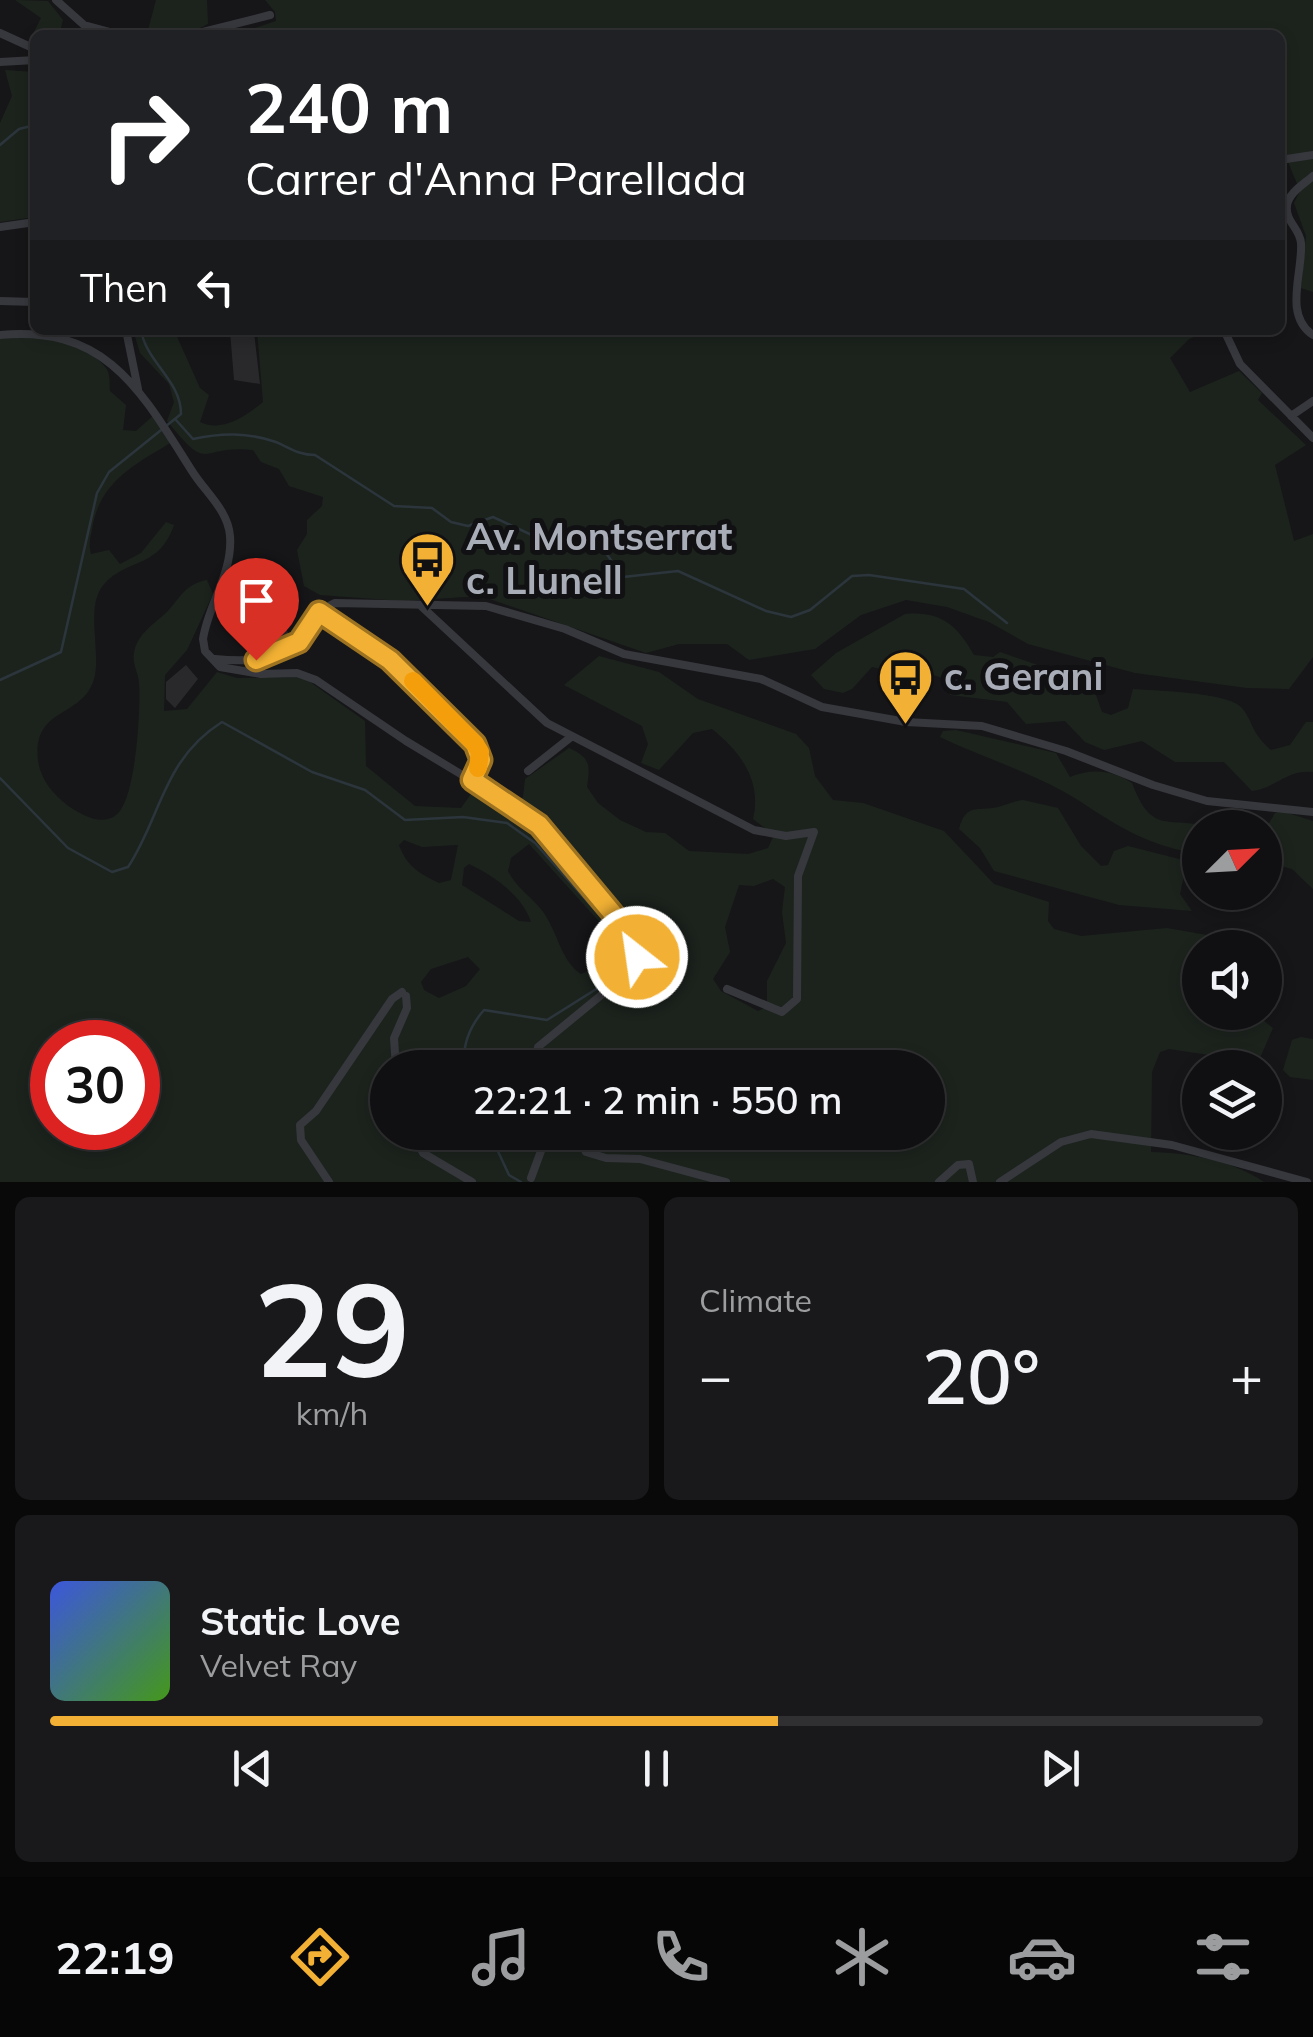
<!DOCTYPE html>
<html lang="en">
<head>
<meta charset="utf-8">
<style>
  body { margin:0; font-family:Mulish,sans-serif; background:#19191b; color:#f1f3f6; height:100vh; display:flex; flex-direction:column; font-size:38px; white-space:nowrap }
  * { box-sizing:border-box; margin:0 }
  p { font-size:32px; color:#9c9d9f }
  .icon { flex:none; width:55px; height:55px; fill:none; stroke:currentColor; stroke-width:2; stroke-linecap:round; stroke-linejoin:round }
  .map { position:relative; height:1182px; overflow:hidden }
  .panel { display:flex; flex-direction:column; gap:15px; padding:15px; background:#09090a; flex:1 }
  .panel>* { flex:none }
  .guide { position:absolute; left:30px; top:30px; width:1255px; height:305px; border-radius:15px; box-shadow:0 5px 15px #0003,0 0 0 2px #303032; background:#202124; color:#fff; overflow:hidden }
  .needle { width:65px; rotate:66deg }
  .buttons { position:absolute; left:1182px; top:810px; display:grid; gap:20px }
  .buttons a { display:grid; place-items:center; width:100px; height:100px; border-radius:50%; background:#101012; box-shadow:0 5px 15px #0003,0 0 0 2px #303032; font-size:50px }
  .speed { position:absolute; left:30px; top:1020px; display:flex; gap:20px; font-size:50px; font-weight:700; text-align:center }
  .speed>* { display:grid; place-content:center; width:130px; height:130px; border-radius:50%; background:#101012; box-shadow:0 5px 15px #0003,0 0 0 2px #303032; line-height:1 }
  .speed .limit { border:15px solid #d22; background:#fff; color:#111 }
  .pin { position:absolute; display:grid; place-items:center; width:85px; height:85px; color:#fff; margin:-102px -42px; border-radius:50% 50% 50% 0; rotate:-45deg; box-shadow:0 0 10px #0007 }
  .pin .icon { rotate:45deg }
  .me { position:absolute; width:110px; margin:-55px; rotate:330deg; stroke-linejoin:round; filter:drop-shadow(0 0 8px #0008) }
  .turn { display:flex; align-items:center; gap:35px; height:210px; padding:0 50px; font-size:45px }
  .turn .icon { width:130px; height:130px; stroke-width:2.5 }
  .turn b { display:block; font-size:70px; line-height:85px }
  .then { display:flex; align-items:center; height:95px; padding:0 50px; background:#0003; gap:20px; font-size:38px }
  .big { font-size:75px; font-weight:600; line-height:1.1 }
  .panel .card { flex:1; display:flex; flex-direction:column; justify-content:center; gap:15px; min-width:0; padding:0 35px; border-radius:15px; background:#19191b }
  .panel .dial { align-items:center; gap:0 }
  .dial b { font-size:130px; line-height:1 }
  .song { display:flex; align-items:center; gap:30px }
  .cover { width:120px; height:120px; border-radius:15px; background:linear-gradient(135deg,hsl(230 70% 55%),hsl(100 70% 35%)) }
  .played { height:10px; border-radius:5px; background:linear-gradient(90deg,#f2b134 60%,#303032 60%) }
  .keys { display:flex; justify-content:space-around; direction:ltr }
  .heat { display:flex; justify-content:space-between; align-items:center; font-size:55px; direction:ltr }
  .panel .tiles { flex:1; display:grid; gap:15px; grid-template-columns:1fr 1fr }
  .card:last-child { grid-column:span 2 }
  .trip { position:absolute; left:370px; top:1050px; width:575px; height:100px; border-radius:50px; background:#101012; box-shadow:0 5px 15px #0003,0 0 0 2px #303032; font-weight:600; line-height:100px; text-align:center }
  .tabs { display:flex; height:160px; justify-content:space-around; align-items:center; background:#060607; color:#9c9d9f }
  .tabs .icon { width:70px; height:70px }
  .tabs .selected { color:#f2b134 }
  .tabs b { font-size:45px; color:#f1f3f6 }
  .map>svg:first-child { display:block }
</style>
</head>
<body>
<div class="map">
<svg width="1313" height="1182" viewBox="0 0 1313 1182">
  <rect width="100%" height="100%" fill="#161618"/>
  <path fill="#1c231d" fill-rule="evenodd" d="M15,0L48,1L63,20L59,35H35L34,40L32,36L41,18Z
    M156,0H207L208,24L196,30L147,34Z
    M265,0H1313V292L1301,288L1306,236L1294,203L1300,191L1286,157H1280V35H252L255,28L276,21L275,12Z
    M5,70L35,72V217L0,222V123L12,96Z
    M133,330H174L200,388L209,395L200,422C222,433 246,416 263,402L257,330H1214L1189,339L1170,358L1190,392L1239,371L1262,393L1258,400L1306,445L1275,465L1294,541L1313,534V657L1289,689L1247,688L1135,673L1028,644L989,622L947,607L906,600L861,615L815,649L749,660L727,644H679L646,653L481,596L402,601L320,595L304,586L297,550L307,534V520L322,506L323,497L289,486L279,469L261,462L253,450C197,444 212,476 167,421L174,402L169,384L140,353Z
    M26,336C52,339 89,345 106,368C111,375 109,383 110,391L126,405L123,430L136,431L155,414L172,442C136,464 102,480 93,524C91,535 88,544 91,554L109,550L120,564L141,553L166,522L174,525C159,568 130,558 106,582C83,604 102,651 94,679C82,719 32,706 38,761C41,780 53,794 67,805C80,814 101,827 116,815C136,801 141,708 139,682C138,672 132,663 134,653C137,634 154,624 167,612C181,597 185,584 207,580L213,594L187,650L165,675L164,711L187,709L217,672L237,678L303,677L365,721L366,766L415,806L461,808L475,788L513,808L523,797L525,779L569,748C591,758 590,765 587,787L598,803L620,820L646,832L665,833L689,851L748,854L768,848L774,835L753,819C762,782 742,753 712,729L693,733L659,770L641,763L648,744L642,726L564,685L599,656L659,672L698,699L796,734L809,748L815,776L833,800L863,803L944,831L994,884L1049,902L1048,921L1054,929L1081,936L1167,928L1224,938L1226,947L1200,948V1012L1254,1013L1273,1028L1256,1067H1243L1229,1058L1169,1049L1160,1052L1152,1072L1151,1152C1189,1153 1232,1160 1264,1182H0V339ZM404,840L422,847L458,845L451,880L439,883C419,873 407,867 399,845ZM529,844L614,938L616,960L581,974C559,960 557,926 539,907C528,894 517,888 508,871L511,858ZM469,864C493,875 523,896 531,922L519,921L462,885L464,868ZM773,879L785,887L782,912L786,943L767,981V1007L758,1011L721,991L713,979L730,952L725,927L739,885L754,886ZM468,957L480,969L466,986L439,998L424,990L421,982L431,969ZM52,1042H138V1128H52ZM388,1068H928V1132H388Z
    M905,614C941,611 957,625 974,655L993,657L1000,652L1092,684L1102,712L1111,715L1128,708L1133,689C1156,691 1226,692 1241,707C1253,720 1250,732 1271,750L1290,745L1306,722H1313V772C1287,769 1276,788 1252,791L1224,762H1175L1142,741L1104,750L1085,742L1065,721L1026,724L1007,702L950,695L942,678L925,672L901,687L890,671L872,667L852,689L843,693L824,689L811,675L836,653Z
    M956,730L1056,753L1070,777C1092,768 1112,770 1132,783C1152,835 1165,816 1212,827L1200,828V854C1152,847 1120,828 1081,802C1045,777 981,757 940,737L943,731Z
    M1023,800L1058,808L1081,846L1101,866L1108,865L1114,851L1128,846L1187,861L1180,894L1192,911L1119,905L994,871L980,848L959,829C966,802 978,812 998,807C1007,805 1014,801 1023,800Z
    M1282,811L1313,821V889L1292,869L1265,862V830L1275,813Z
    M1301,1037L1313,1039V1080L1290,1077L1283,1070L1292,1040Z"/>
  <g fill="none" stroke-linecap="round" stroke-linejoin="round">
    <path stroke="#2c353c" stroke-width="2.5" d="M0,145L19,129L35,125
      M176,420L193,439C221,433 247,432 276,442C290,448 299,455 315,455L394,506L432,508L451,522L468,526L493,517L536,537L585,533L596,539L623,577L678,571L766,611L791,617L810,610L852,576L869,575L964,589L1007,623
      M0,680L61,652L97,493L109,472L181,414C181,380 146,362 141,330
      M0,778L68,848L112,872L128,867C161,817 163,759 222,722L312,772L365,790L405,820L463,817L507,823L535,843L628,947L625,971L547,1020L484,1010C469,1027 462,1045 464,1068
      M489,1132L509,1175L521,1182"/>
  </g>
  <path fill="#29292c" d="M230,331L254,332L260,384L234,380Z
    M281,617L289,635L264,646L261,639L268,635L264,624Z
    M186,665L198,679L175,708L166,699V682Z"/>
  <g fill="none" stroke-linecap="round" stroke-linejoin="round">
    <path stroke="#37383d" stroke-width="8" d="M56,0L84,25L121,35
      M0,33L35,49
      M169,35H173
      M191,35L270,15
      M0,62L35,60
      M1280,160L1313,155
      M1313,176C1304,184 1288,193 1287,206C1285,221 1300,229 1301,243C1303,273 1283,315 1313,335
      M0,227L35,222
      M0,301L35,302
      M126,330L138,389
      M1224,330L1240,364L1313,438
      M0,335C107,325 141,391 192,471C205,492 228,510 230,536C233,573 208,605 203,639L205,651L220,667L261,674L297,673L316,680L406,741L530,816L629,933L637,953L633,969L538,1047L534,1068
      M1291,416L1313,401
      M420,605L547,723L754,830L786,836L814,832L798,876L797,999L782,1012L727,989
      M319,612L390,660L475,744L481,760L472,780
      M215,659C245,662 281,662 304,637C315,624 318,610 335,603L486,606L565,629L624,654L761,679L822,707L906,722L982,726L1066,751L1153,785L1207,801L1313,812
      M528,771L571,737
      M396,1068L394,1038L407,1008L406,996
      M413,1132L423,1153L472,1182
      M575,1132L586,1152L606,1158L640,1159L726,1182
      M531,1178L548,1132
      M329,1182L301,1140L300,1125L316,1111L392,999L402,992
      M939,1182L958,1165L969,1164L973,1182
      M1000,1182L1061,1142L1091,1134L1172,1145L1307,1182"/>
  </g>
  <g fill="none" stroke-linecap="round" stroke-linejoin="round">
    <defs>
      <path id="route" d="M256,660L299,642L319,612L390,660L475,744L481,760L472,780L539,825L629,933L637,957"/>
    </defs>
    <use href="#route" stroke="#9d7322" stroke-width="25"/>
    <use href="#route" stroke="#f2b134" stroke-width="18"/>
    <path stroke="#f59e0b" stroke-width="18" d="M413,681L475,744L480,752L478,768"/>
  </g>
  <defs>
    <symbol id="bus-pin" viewBox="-11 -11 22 30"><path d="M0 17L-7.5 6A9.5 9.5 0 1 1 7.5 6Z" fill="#f2b134" stroke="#111113"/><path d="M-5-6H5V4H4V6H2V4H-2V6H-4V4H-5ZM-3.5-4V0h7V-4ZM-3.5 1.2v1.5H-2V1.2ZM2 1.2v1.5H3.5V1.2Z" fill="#111"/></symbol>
  </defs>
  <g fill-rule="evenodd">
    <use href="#bus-pin" x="396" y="528" width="63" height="86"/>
    <use href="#bus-pin" x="874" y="646" width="63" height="86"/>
  </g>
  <g text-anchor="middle" stroke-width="10" stroke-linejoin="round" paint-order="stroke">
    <g font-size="38" font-weight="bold" fill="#a8adb8" stroke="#111113" text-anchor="start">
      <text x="466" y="550">Av. Montserrat<tspan x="466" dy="44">c. Llunell</tspan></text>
      <text x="944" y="690">c. Gerani</text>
    </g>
  </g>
</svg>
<div class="buttons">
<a><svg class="needle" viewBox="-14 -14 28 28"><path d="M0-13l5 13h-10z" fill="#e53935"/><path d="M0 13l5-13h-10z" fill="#9c9d9f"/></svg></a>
<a><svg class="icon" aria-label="sound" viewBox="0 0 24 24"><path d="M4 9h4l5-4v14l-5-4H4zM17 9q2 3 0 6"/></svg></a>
<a><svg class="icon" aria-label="layers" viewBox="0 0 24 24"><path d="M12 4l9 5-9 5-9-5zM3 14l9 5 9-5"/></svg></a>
</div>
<div class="speed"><div class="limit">30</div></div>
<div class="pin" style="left:256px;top:660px;background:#d93025"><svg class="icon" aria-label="arrive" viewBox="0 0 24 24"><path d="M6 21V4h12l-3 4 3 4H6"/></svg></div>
<svg class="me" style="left:637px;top:957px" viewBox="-20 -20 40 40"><circle r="17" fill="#f2b134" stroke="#fff" stroke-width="3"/><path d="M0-11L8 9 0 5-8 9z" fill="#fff"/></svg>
<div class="trip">22:21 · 2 min · 550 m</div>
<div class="guide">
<div class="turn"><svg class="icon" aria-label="right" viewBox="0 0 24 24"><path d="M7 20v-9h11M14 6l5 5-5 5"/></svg><div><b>240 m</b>Carrer d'Anna Parellada</div></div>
<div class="then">Then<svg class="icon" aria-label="left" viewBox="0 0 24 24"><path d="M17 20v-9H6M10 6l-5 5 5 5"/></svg></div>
</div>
</div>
<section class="panel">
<div class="tiles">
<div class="card dial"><b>29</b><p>km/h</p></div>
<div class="card"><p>Climate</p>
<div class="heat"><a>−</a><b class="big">20°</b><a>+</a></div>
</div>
<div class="card">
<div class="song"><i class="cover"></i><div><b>Static Love</b><p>Velvet Ray</p></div></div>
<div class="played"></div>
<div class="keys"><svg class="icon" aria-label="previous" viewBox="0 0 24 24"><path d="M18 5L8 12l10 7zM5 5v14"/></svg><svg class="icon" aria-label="pause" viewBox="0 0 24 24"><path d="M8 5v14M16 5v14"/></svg><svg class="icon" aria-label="next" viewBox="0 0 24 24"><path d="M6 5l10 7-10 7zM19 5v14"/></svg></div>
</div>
</div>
</section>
<nav class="tabs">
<b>22:19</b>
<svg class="icon selected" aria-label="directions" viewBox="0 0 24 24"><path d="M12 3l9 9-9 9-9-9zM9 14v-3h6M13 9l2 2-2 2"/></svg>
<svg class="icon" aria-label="music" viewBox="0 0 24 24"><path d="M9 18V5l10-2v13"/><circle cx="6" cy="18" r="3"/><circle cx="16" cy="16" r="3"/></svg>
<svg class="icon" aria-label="phone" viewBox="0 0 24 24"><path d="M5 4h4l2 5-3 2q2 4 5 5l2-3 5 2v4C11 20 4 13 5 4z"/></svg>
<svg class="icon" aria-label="climate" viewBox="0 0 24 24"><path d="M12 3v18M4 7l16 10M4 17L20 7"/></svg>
<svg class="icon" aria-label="car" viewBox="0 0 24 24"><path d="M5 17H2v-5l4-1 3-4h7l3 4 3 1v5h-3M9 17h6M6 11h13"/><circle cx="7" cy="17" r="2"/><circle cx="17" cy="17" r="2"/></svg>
<svg class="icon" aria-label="filters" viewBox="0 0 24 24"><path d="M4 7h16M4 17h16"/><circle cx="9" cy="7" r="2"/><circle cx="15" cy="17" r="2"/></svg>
</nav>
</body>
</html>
